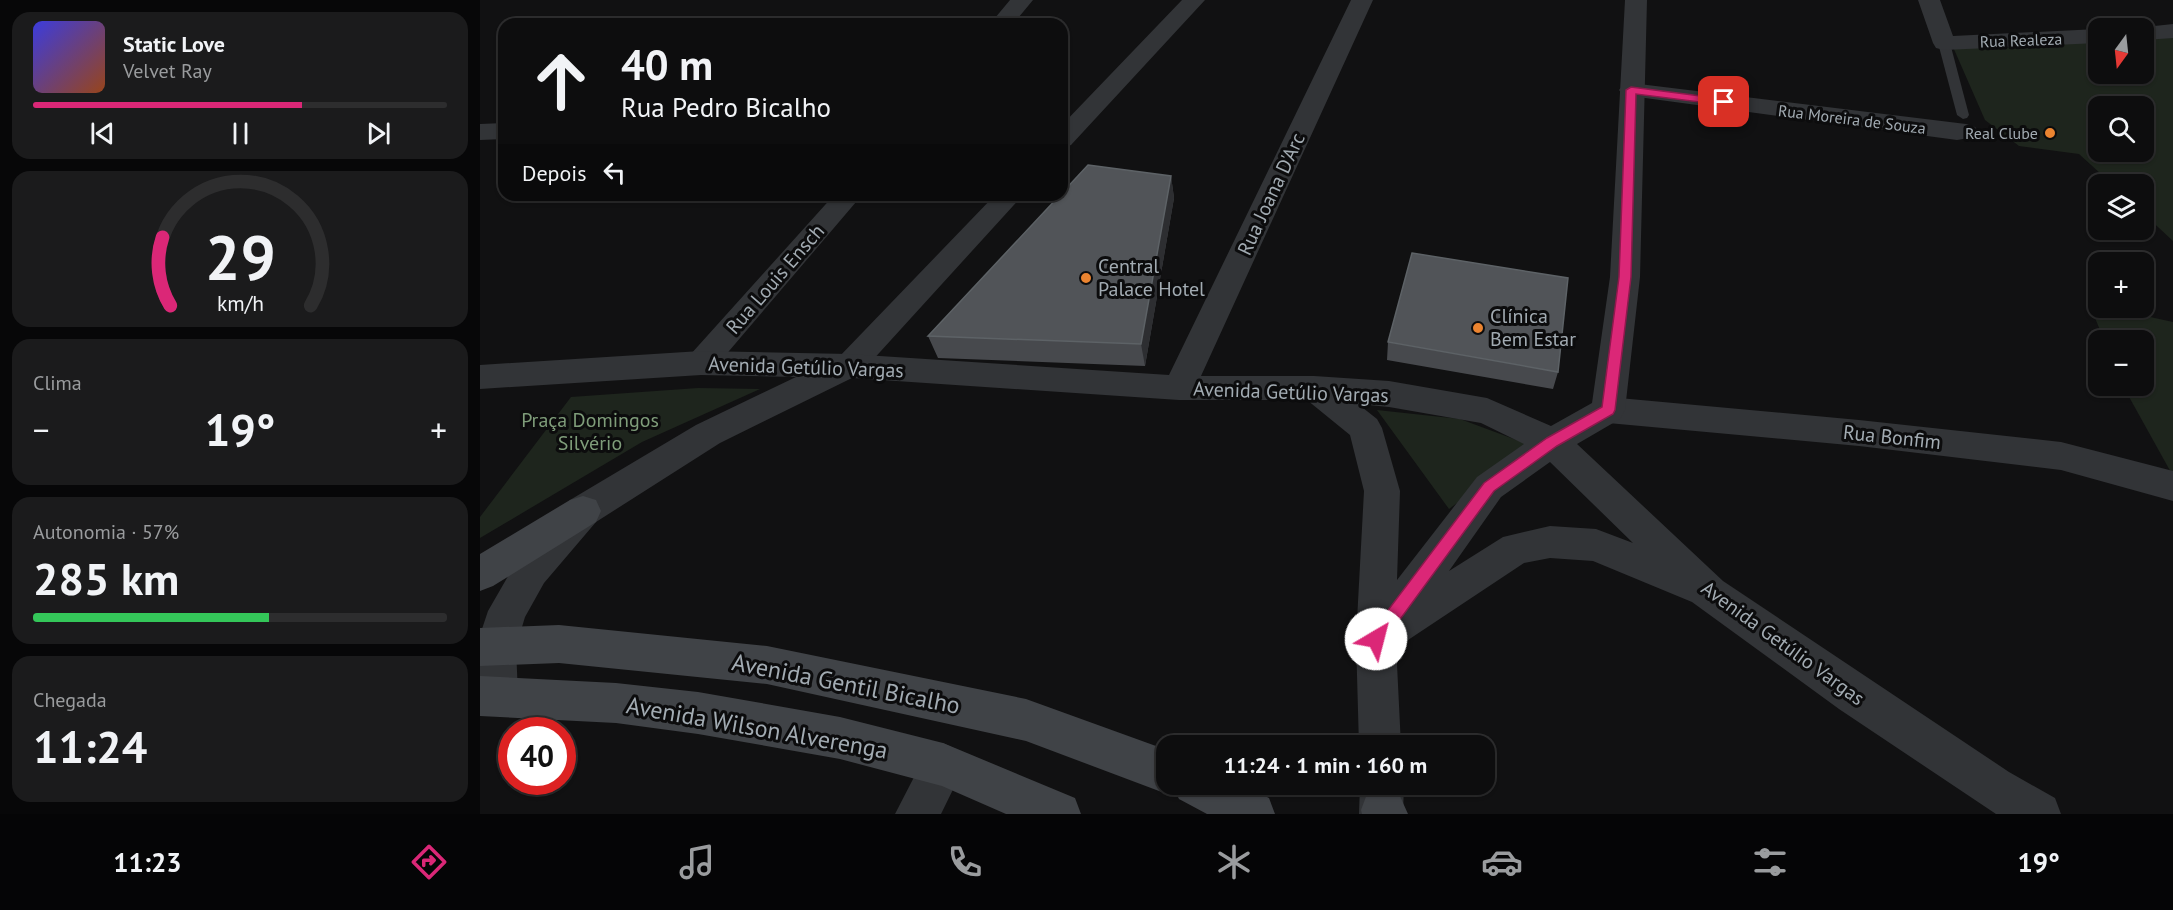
<!DOCTYPE html>
<html lang="pt">
<head>
<meta charset="utf-8">
<style>
  body { margin:0; font-family:"PT Sans",sans-serif; background:#1b1b1c; color:#f1f3f6; height:100vh; display:flex; flex-direction:column; font-size:22px; white-space:nowrap }
  * { box-sizing:border-box; margin:0 }
  p { font-size:20px; color:#9a9c9e }
  .icon { flex:none; width:33px; height:33px; fill:none; stroke:currentColor; stroke-width:2; stroke-linecap:round; stroke-linejoin:round }
  .map { position:relative; flex:1; overflow:hidden }
  .panel { display:flex; flex-direction:column; gap:12px; padding:12px; background:#070708; width:480px }
  .panel>* { flex:none }
  .top-card { position:absolute; left:18px; top:18px; width:570px; height:183px; border-radius:18px; box-shadow:0 2px 4px #0004,0 0 0 2px #2d2d2e; background:#0d0d0e; color:#f1f3f6; overflow:hidden }
  .needle { width:39px; rotate:195deg }
  .fabs { position:absolute; left:1608px; top:18px; display:grid; gap:12px }
  .fabs a { display:grid; place-items:center; width:66px; height:66px; border-radius:12px; background:#0d0d0e; box-shadow:0 2px 4px #0004,0 0 0 2px #2d2d2e; font-size:30px }
  .speed { position:absolute; left:18px; top:717px; display:flex; gap:12px; font-size:30px; font-weight:700; text-align:center }
  .speed>* { display:grid; place-content:center; width:78px; height:78px; border-radius:50%; background:#0d0d0e; box-shadow:0 2px 4px #0004,0 0 0 2px #2d2d2e; line-height:1 }
  .speed .limit { border:9px solid #d22; background:#fff; color:#111 }
  .pin { position:absolute; display:grid; place-items:center; width:51px; height:51px; color:#fff; margin:-26px; border-radius:12px; box-shadow:0 3px 9px #0006 }
  .me { position:absolute; width:66px; margin:-33px; rotate:37deg; stroke-linejoin:round; filter:drop-shadow(0 0 4px #0008) }
  .turn { display:flex; align-items:center; gap:21px; height:126px; padding:0 24px; font-size:27px }
  .turn .icon { width:78px; height:78px; stroke-width:2.5 }
  .turn b { display:block; font-size:42px; line-height:51px }
  .then { display:flex; align-items:center; height:57px; padding:0 24px; background:#0003; gap:12px; font-size:22px }
  .big { font-size:45px; font-weight:700; line-height:1.1 }
  .panel .tile { flex:1; display:flex; flex-direction:column; justify-content:center; gap:9px; min-width:0; padding:0 21px; border-radius:18px; background:#1b1b1c }
  .panel .dial { align-items:center; gap:0 }
  .dial svg { height:156px; overflow:visible; fill:none; stroke:#2d2d2e; stroke-width:7; stroke-linecap:round; text-anchor:middle }
  .dial text { fill:#f1f3f6; stroke:none }
  .song { display:flex; align-items:center; gap:18px }
  .cover { width:72px; height:72px; border-radius:9px; background:linear-gradient(135deg,hsl(240 70% 55%),hsl(20 70% 35%)) }
  .played { height:6px; border-radius:3px; background:linear-gradient(90deg,#db2777 65%,#2d2d2e 65%) }
  .keys { display:flex; justify-content:space-around; direction:ltr }
  .heat { display:flex; justify-content:space-between; align-items:center; font-size:33px; direction:ltr }
  .charge { height:9px; border-radius:4px; background:linear-gradient(90deg,#34c759 57%,#2d2d2e 0) }
  .trip { position:absolute; left:676px; top:735px; width:339px; height:60px; border-radius:18px; background:#0d0d0e; box-shadow:0 2px 4px #0004,0 0 0 2px #2d2d2e; font-weight:700; line-height:60px; text-align:center }
  .tab-bar { display:flex; height:96px; justify-content:space-around; align-items:center; background:#050506; color:#9a9c9e }
  .tab-bar .icon { width:42px; height:42px }
  .tab-bar .selected { color:#db2777 }
  .tab-bar b { font-size:27px; color:#f1f3f6 }
  main { display:flex; flex:1; min-height:0 }
  .map>svg:first-child { display:block }
</style>
</head>
<body>
<main>
<section class="panel">
<div class="tile">
<div class="song"><i class="cover"></i><div><b>Static Love</b><p>Velvet Ray</p></div></div>
<div class="played"></div>
<div class="keys"><svg class="icon" aria-label="previous" viewBox="0 0 24 24"><path d="M18 5L8 12l10 7zM5 5v14"/></svg><svg class="icon" aria-label="pause" viewBox="0 0 24 24"><path d="M8 5v14M16 5v14"/></svg><svg class="icon" aria-label="next" viewBox="0 0 24 24"><path d="M6 5l10 7-10 7zM19 5v14"/></svg></div>
</div>
<div class="tile dial"><svg viewBox="0 0 100 80">
<path d="M14 69A42 42 0 1 1 86 69"/>
<path d="M14 69A42 42 0 0 1 10 34" stroke="#db2777"/>
<text x="50" y="56" font-size="32" font-weight="700">29</text>
<text x="50" y="72" font-size="11">km/h</text>
</svg></div>
<div class="tile"><p>Clima</p>
<div class="heat"><a>−</a><b class="big">19°</b><a>+</a></div>
</div>
<div class="tile"><p>Autonomia · 57%</p><b class="big">285 km</b><div class="charge"></div></div>
<div class="tile"><p>Chegada</p><b class="big">11:24</b></div>
</section>
<div class="map">
<svg width="1693" height="814" viewBox="0 0 1693 814">
  <rect width="100%" height="100%" fill="#111112"/>
  <path fill="#1e251d" fill-rule="evenodd" d="M1693,36V241L1664,214V184H1632L1599,154L1539,146L1505,120L1473,47L1618,40V74H1664V38ZM1618,106H1664V152H1618Z
    M1609,303L1618,305V308H1629L1693,322V476L1643,386H1664V340H1624Z
    M218,388L280,389L162,442L0,538V517L91,397Z
    M897,410L980,419L1053,446L969,509Z"/>
  <g fill="none" stroke-linecap="round" stroke-linejoin="round">
    <path fill="#323437" fill-rule="evenodd" d="M1464,40L1470,43L1489,115L1487,118L1483,119L1477,115L1458,43Z"/>
    <path fill="#323437" fill-rule="evenodd" d="M530,0H553L533,24H510Z
      M702,0H725L591,145L582,148V125Z
      M1438,0H1460L1473,36L1618,29V43L1464,50L1456,48L1453,43Z
      M1693,24V38L1664,40V28H1656Z
      M1151,83L1486,124L1495,127L1499,132L1495,137L1477,140L1143,95L1139,90L1143,85Z
      M24,123V139L0,140V124Z
      M354,195H382L232,371L221,375L210,371L205,363L210,355Z
      M515,195H543L380,374L369,378L358,374L353,366L358,358Z
      M1128,397L1379,420L1581,442L1693,471V501L1581,470L1379,446L1128,423L1116,419L1111,410L1116,401Z
      M463,743L478,750L485,765L461,814H415L448,750Z"/>
    <path fill="#323437" fill-rule="evenodd" d="M871,0H893L721,376H834L909,381L1007,398L1071,426L1112,403L1130,277L1145,0H1167L1160,277L1145,410L1140,419L1097,444L1243,581L1529,772L1575,798L1581,814H1516L1359,709L1212,602L1113,561L1070,558L1044,563L928,640L916,644L921,746H879L876,639L884,491L870,435L827,400H699L372,378L240,443L116,522L64,583L45,617L36,647L38,695L32,709L17,715L2,709L0,704V635L8,611L38,559L90,500L216,425L316,377L221,375L0,389V365L221,351L369,354L689,375ZM878,404L909,407L1001,423L1044,444L997,477L917,580L920,491L902,428L897,419ZM1070,462L1153,543L1116,529L1070,526L1023,537L969,571L1021,497Z
      M880,784H924L923,814H879Z"/>
    <path fill="#404347" fill-rule="evenodd" d="M103,496L116,500L121,511L116,522L13,586L0,591V554L90,500Z
      M79,625L287,646L546,699L687,750V784H761L789,798L795,814H727L699,799L695,791L687,794L546,741L287,684L79,663L0,666V628Z
      M0,676L136,683L218,692L360,717L463,743L595,798L601,814H526L462,786L360,759L218,734L136,723L0,716Z
      M903,788L919,794L928,814H882L881,810L887,794Z"/>
  </g>
  <path fill="#47494d" d="M691,176L694,198L665,366L458,358L448,336Z
    M908,342L1078,372L1073,389L907,360Z"/>
  <path fill="#2d2e31" d="M691,176L694,198L665,366L661,344Z"/>
  <path fill="#515458" stroke="#5d6266" stroke-width="1.5" d="M608,165L691,176L661,344L448,336L580,195H582V193Z
    M932,253L1088,278L1078,372L908,342Z"/>
  <path fill="#db2777" stroke="#8e194d" stroke-width="1.5" d="M1151,87L1244,99L1249,102L1244,105L1156,94L1151,277L1135,410L1133,414L1077,446L1014,491L902,644L896,647L890,644L888,639L890,634L1004,483L1067,438L1122,407L1139,277L1146,90Z"/>
  <g fill="#eb8430" stroke="#0c0c0d" stroke-width="2">
    <circle cx="1570" cy="133" r="6"/>
    <circle cx="606" cy="278" r="6"/>
    <circle cx="998" cy="328" r="6"/>
  </g>
  <g text-anchor="middle" stroke-width="6" stroke-linejoin="round" paint-order="stroke">
    <g font-size="16" fill="#a2abb2" stroke="#0c0c0d">
      <text transform="translate(1541 40) rotate(-2)" y="6">Rua Realeza</text>
      <text transform="translate(1372 119) rotate(7)" y="6">Rua Moreira de Souza</text>
    </g>
    <g font-size="16" fill="#a2abb2" stroke="#0c0c0d" text-anchor="end">
      <text x="1558" y="139">Real Clube</text>
    </g>
    <g font-size="20" fill="#a2abb2" stroke="#0c0c0d">
      <text transform="translate(791 194) rotate(-65)" y="7">Rua Joana D'Arc</text>
      <text transform="translate(295 279) rotate(-49)" y="7">Rua Louis Ensch</text>
      <text transform="translate(326 367) rotate(2)" y="7">Avenida Getúlio Vargas</text>
      <text transform="translate(811 392) rotate(2)" y="7">Avenida Getúlio Vargas</text>
      <text transform="translate(1412 437) rotate(6)" y="7">Rua Bonfim</text>
      <text transform="translate(1303 643) rotate(36)" y="7">Avenida Getúlio Vargas</text>
    </g>
    <g font-size="20" fill="#a2abb2" stroke="#0c0c0d" text-anchor="start">
      <text x="618" y="273">Central<tspan x="618" dy="23">Palace Hotel</tspan></text>
      <text x="1010" y="323">Clínica<tspan x="1010" dy="23">Bem Estar</tspan></text>
    </g>
    <g font-size="20" fill="#7f9d7a" stroke="#0c0c0d">
      <text x="110" y="427">Praça Domingos<tspan x="110" dy="23">Silvério</tspan></text>
    </g>
    <g font-size="24" fill="#a2abb2" stroke="#0c0c0d">
      <text transform="translate(366 684) rotate(11)" y="8">Avenida Gentil Bicalho</text>
      <text transform="translate(277 728) rotate(10)" y="8">Avenida Wilson Alverenga</text>
    </g>
  </g>
</svg>
<div class="fabs">
<a><svg class="needle" viewBox="-14 -14 28 28"><path d="M0-13l5 13h-10z" fill="#e53935"/><path d="M0 13l5-13h-10z" fill="#9a9c9e"/></svg></a>
<a><svg class="icon" aria-label="search" viewBox="0 0 24 24"><circle cx="10" cy="10" r="6"/><path d="M15 15l6 6"/></svg></a>
<a><svg class="icon" aria-label="layers" viewBox="0 0 24 24"><path d="M12 4l9 5-9 5-9-5zM3 14l9 5 9-5"/></svg></a>
<a>+</a>
<a>−</a>
</div>
<div class="speed"><div class="limit">40</div></div>
<div class="pin" style="left:1244px;top:102px;background:#d93025"><svg class="icon" aria-label="arrive" viewBox="0 0 24 24"><path d="M6 21V4h12l-3 4 3 4H6"/></svg></div>
<svg class="me" style="left:896px;top:639px" viewBox="-20 -20 40 40"><circle r="19" fill="#fff"/><path d="M0-13L10 11 0 6-10 11z" fill="#db2777"/></svg>
<div class="trip">11:24 · 1 min · 160 m</div>
<div class="top-card">
<div class="turn"><svg class="icon" aria-label="ahead" viewBox="0 0 24 24"><path d="M12 20V5M6 11l6-6 6 6"/></svg><div><b>40 m</b>Rua Pedro Bicalho</div></div>
<div class="then">Depois<svg class="icon" aria-label="left" viewBox="0 0 24 24"><path d="M17 20v-9H6M10 6l-5 5 5 5"/></svg></div>
</div>
</div>
</main>
<nav class="tab-bar">
<b>11:23</b>
<svg class="icon selected" aria-label="directions" viewBox="0 0 24 24"><path d="M12 3l9 9-9 9-9-9zM9 14v-3h6M13 9l2 2-2 2"/></svg>
<svg class="icon" aria-label="music" viewBox="0 0 24 24"><path d="M9 18V5l10-2v13"/><circle cx="6" cy="18" r="3"/><circle cx="16" cy="16" r="3"/></svg>
<svg class="icon" aria-label="phone" viewBox="0 0 24 24"><path d="M5 4h4l2 5-3 2q2 4 5 5l2-3 5 2v4C11 20 4 13 5 4z"/></svg>
<svg class="icon" aria-label="climate" viewBox="0 0 24 24"><path d="M12 3v18M4 7l16 10M4 17L20 7"/></svg>
<svg class="icon" aria-label="car" viewBox="0 0 24 24"><path d="M5 17H2v-5l4-1 3-4h7l3 4 3 1v5h-3M9 17h6M6 11h13"/><circle cx="7" cy="17" r="2"/><circle cx="17" cy="17" r="2"/></svg>
<svg class="icon" aria-label="filters" viewBox="0 0 24 24"><path d="M4 7h16M4 17h16"/><circle cx="9" cy="7" r="2"/><circle cx="15" cy="17" r="2"/></svg>
<b>19°</b>
</nav>
</body>
</html>
